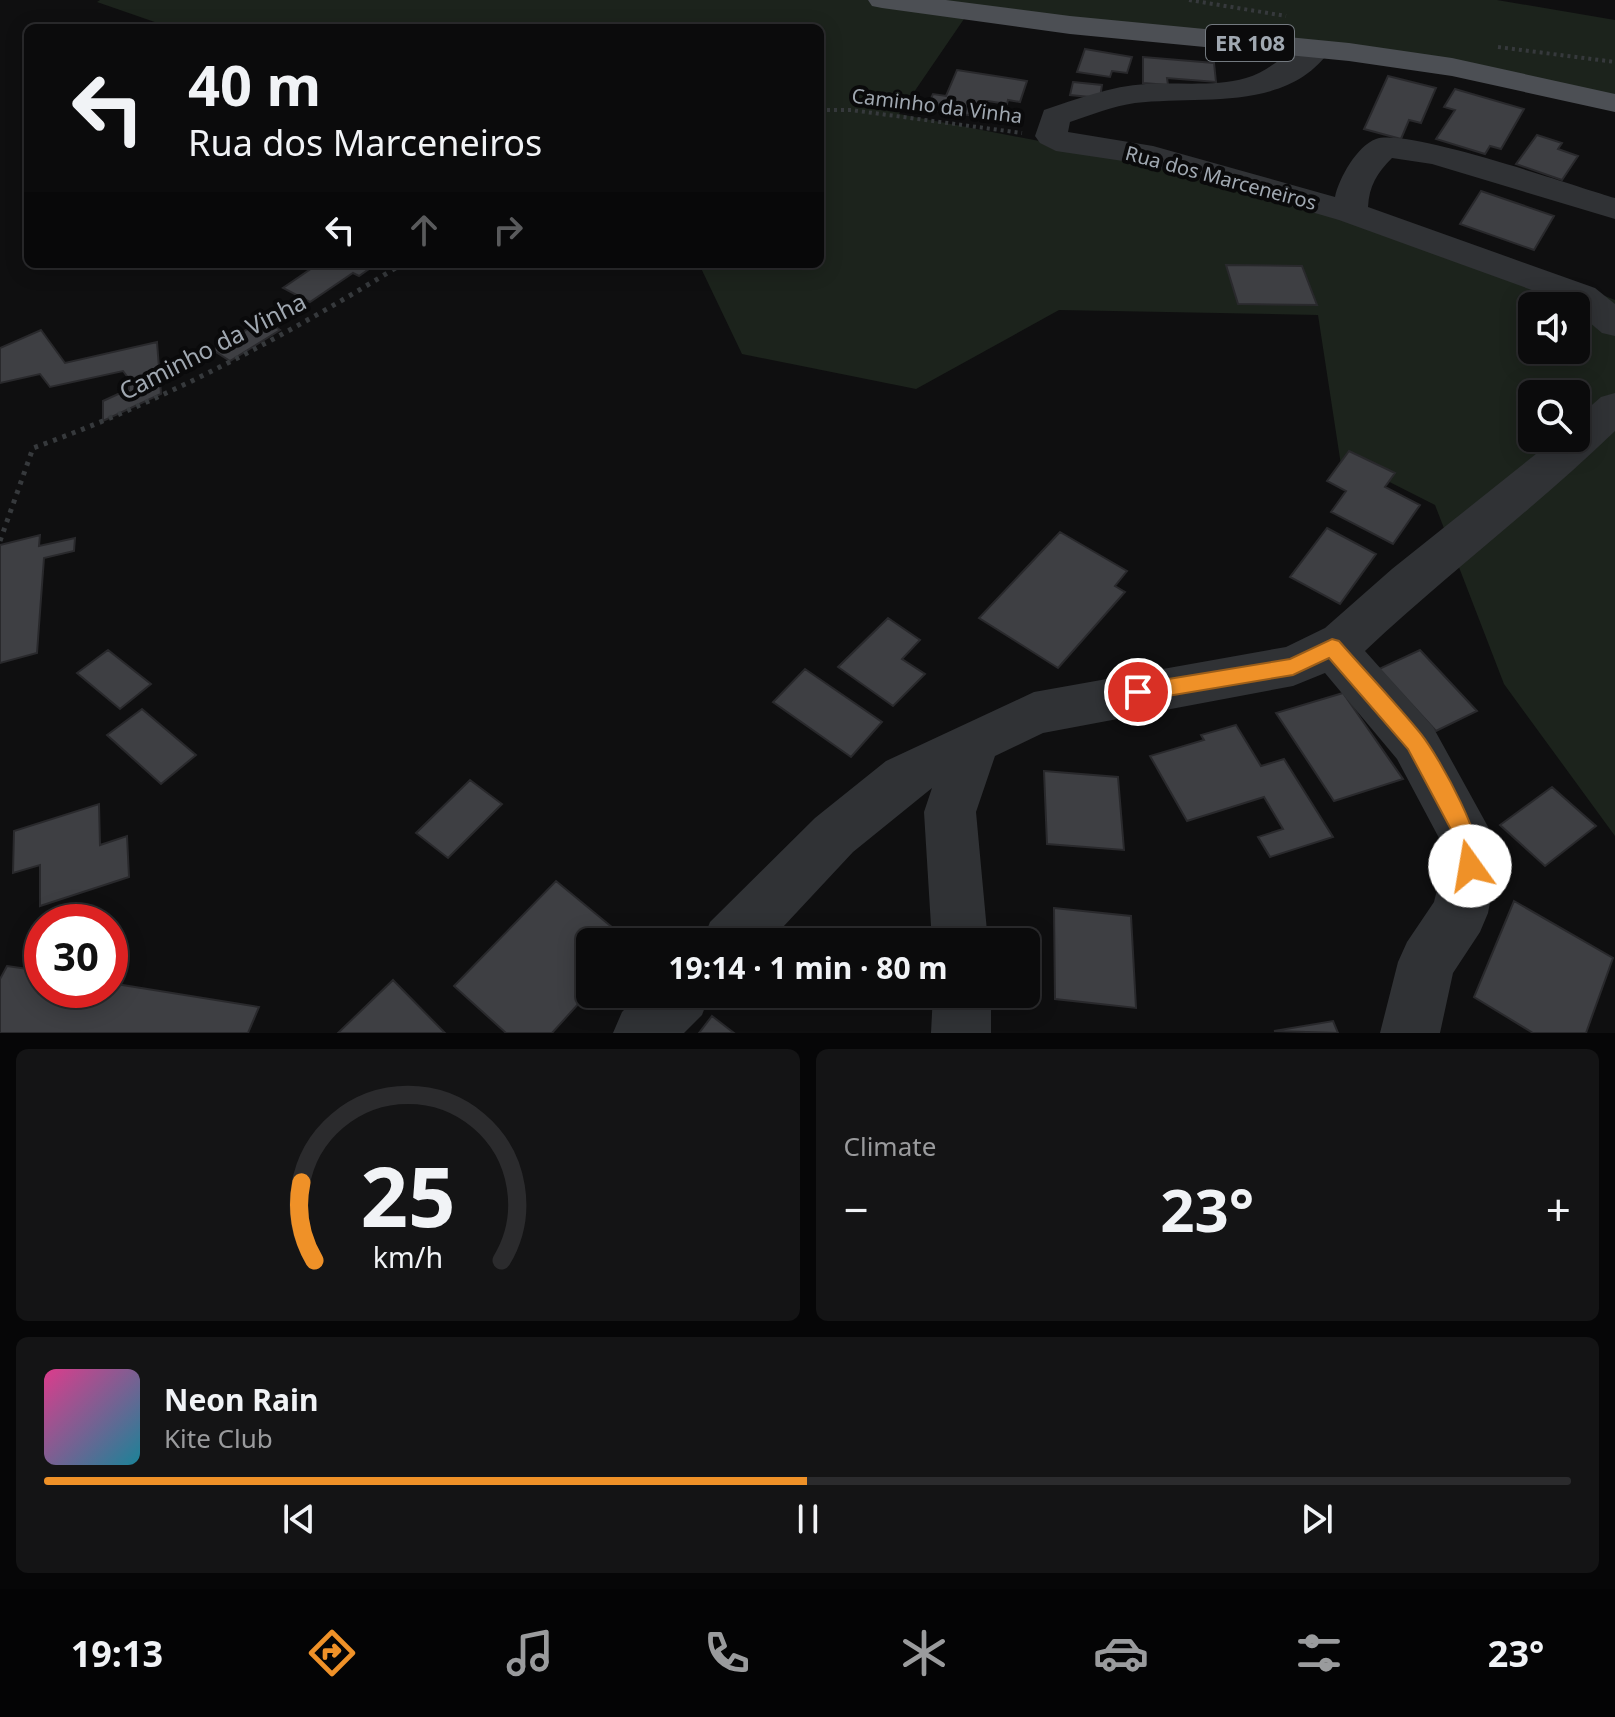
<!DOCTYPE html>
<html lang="en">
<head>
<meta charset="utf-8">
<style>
  body { margin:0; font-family:"Noto Sans",sans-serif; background:#141415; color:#f1f3f6; height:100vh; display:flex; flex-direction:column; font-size:30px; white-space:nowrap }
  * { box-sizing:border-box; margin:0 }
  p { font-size:26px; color:#9a9b9d }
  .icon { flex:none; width:44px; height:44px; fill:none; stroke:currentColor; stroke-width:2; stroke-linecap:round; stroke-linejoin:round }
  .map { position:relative; height:1033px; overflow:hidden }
  .panel { display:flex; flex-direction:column; gap:16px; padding:16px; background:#060607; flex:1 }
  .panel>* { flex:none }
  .hud { position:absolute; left:24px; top:24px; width:800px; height:244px; border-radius:12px; box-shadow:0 4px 20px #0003,0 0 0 2px #2b2b2d; background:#0b0b0c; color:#f1f3f6; overflow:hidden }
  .fabs { position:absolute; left:1518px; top:292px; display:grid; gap:16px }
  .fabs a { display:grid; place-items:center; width:72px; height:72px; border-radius:12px; background:#0b0b0c; box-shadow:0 4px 20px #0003,0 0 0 2px #2b2b2d; font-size:40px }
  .speed { position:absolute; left:24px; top:904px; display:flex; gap:16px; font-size:40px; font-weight:700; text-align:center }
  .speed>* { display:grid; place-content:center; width:104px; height:104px; border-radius:50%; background:#0b0b0c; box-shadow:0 4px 20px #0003,0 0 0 2px #2b2b2d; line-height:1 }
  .speed .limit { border:12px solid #d22; background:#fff; color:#111 }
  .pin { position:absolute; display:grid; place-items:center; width:68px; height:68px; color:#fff; margin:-34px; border:4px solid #fff; border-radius:50%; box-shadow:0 2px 8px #0007 }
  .me { position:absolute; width:88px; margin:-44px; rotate:347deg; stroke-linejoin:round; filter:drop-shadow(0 0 6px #0008) }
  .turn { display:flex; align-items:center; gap:28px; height:168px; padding:0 32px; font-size:36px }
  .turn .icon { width:104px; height:104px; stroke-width:2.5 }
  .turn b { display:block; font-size:56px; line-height:68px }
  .lanes { display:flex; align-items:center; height:76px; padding:0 32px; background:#0003; justify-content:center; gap:40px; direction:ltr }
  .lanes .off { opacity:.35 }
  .big { font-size:60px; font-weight:700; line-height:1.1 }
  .panel .card { flex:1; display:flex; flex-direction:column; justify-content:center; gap:12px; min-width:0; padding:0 28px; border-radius:12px; background:#141415 }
  .panel .dial { align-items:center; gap:0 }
  .dial svg { height:208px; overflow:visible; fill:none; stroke:#2b2b2d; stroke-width:7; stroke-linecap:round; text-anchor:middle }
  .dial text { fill:#f1f3f6; stroke:none }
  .song { display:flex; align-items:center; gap:24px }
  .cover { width:96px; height:96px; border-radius:12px; background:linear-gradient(135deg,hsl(330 70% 55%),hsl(190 70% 35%)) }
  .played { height:8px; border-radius:4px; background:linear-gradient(90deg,#ef9128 50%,#2b2b2d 50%) }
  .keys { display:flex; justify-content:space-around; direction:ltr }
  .heat { display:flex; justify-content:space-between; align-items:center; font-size:44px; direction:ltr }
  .panel .tiles { flex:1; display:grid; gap:16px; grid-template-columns:1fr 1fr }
  .card:last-child { grid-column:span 2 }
  .trip { position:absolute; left:576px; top:928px; width:464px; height:80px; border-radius:12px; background:#0b0b0c; box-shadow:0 4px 20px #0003,0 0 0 2px #2b2b2d; font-weight:700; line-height:80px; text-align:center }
  .dock { display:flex; height:128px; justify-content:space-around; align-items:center; background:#040405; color:#9a9b9d }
  .dock .icon { width:56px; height:56px }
  .dock .on { color:#ef9128 }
  .dock b { font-size:36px; color:#f1f3f6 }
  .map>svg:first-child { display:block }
</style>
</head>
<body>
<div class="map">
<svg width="1615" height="1033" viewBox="0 0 1615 1033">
  <rect width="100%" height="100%" fill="#0f0f10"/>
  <path fill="#1c231c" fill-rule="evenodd" d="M100,0H1497L1615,20V100L1430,59L966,16L899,114L1263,184L1510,258L1615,300V836L1504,684L1435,505L1348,461L1341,465L1318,315L1059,310L916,389L742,354L699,264H820V28H266L265,22L172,28L97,2ZM1532,306H1576V350H1532ZM1532,394H1576V438H1532Z"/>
  <path fill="#3e3f43" stroke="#29292c" stroke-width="2" d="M1085,49L1132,57L1127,73L1112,71L1110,77L1077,72Z
    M1143,57L1214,63L1216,82L1167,78L1168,85L1143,83Z
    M957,70L1027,81L1020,102L1008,100L1007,104L988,101L982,117L926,109L933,94L946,96Z
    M1388,76L1436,88L1421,123L1409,120L1401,139L1364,129Z
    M1073,82L1102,85L1100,98L1070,95Z
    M1455,89L1524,109L1501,149L1490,146L1485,154L1436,139L1455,110L1444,107Z
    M1537,135L1562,143L1558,149L1578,156L1562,180L1516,164Z
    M1481,191L1554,216L1534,250L1460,224Z
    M318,264H376L359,276L353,273L310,302L283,288Z
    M1226,265L1302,266L1317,305L1238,304Z
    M264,319L280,330L230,361L213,350Z
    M41,330L65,363L157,342L161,394L103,421V401L129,389V379L123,371L50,387L40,374L0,383V348Z
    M1349,451L1395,473L1385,487L1420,505L1393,544L1331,512L1346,491L1327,481Z
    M1327,528L1376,554L1340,604L1290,577Z
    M1060,532L1127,571L1115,586L1125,592L1058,668L979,618Z
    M40,535L39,546L75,538L74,551L44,558L37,653L0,663V545Z
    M888,618L920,640L902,659L925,674L893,706L838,667Z
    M108,650L151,684L120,709L77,673Z
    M1420,650L1477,711L1436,731L1379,669Z
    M805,669L882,722L851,757L773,702Z
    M1343,693L1403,779L1334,801L1276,713Z
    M142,709L196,755L161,784L107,735Z
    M1236,725L1261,766L1284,759L1333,837L1270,857L1258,837L1283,829L1264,797L1187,821L1150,756L1204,740L1201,735Z
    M1044,771L1118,777L1124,850L1047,844Z
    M470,780L502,804L448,858L416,833Z
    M1552,787L1596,826L1545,866L1500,825Z
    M99,804L100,845L127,836L129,877L40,906V865L13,873L14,831Z
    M556,881L630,942H590V991L552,1033H506L454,986Z
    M1514,901L1613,958L1586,1033H1533L1474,997Z
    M1054,908L1131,916L1136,1008L1055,999Z
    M7,966L42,971V990H110V983L259,1007L248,1033H0V979Z
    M393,980L445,1033H338Z
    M712,1016L734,1033H699Z
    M1333,1021L1338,1033L1274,1031Z"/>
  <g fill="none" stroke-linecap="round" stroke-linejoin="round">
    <path stroke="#36393c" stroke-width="4" stroke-dasharray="3 4" stroke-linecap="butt" d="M1189,0L1286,16
      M1498,47L1615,62
      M820,110H851L1022,133"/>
    <path stroke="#36393c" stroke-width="5" stroke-dasharray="4 6" stroke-linecap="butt" d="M0,541L33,448C164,401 284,337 402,264"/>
    <path fill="#303235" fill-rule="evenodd" d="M1316,40L1327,43L1331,49C1287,113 1200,95 1135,103C1113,106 1091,115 1070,122L1068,132L1153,146L1335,197C1339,178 1357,146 1376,139C1408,128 1574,186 1615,198V219L1432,164L1392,158C1377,173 1369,186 1368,207L1595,288L1615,304V336L1602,333L1576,311V306L1339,220L1150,165L1056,151L1040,143L1035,136L1044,110C1077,99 1111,86 1146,84C1178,82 1214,87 1246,78C1272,71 1291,46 1316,40Z
      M1615,393V431C1535,508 1446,575 1365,651L1433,727L1492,834L1497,866L1488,913L1480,932L1453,973L1440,1033H1380L1398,962L1407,942L1434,902L1443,866L1439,838L1397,759L1325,673L1293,686L1043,733L995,756L976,812L988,942H932L924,812L932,788L853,852L769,942H702L710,922L815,818L886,761L1034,692L1286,647L1325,628L1392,569L1556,438H1576V419L1601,397Z
      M640,994H710L702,1015L684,1033H613L622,1012Z
      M933,994H991V1033H931Z"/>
    <path fill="#4c4f54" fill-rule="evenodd" d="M868,0H946L1070,16L1349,43L1452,58L1615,94V112L1452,76L1349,61L1070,34L882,8L872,6Z"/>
  </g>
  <path fill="#ef9128" stroke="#9b5e1a" stroke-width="2" d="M1332,639L1339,641C1366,672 1395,702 1421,734C1439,757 1490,847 1478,873L1470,877L1462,873L1454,835L1408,749L1329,658L1293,675L1138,701L1131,698L1128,692L1131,686L1138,684L1290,659Z"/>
  <g text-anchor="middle" stroke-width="8" stroke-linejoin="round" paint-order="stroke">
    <g font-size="20" fill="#a0a8b1" stroke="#0a0a0b">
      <text transform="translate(937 106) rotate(7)" y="7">Caminho da Vinha</text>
      <text transform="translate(1221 178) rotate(15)" y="7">Rua dos Marceneiros</text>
    </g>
    <rect fill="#0a0a0b" stroke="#73797f" stroke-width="2" x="1206" y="25" width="88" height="36" rx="6"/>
    <g font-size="22" font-weight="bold" fill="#a0a8b1">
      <text x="1250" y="51">ER 108</text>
    </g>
    <g font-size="24" fill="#a0a8b1" stroke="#0a0a0b">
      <text transform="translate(213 347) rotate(-27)" y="8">Caminho da Vinha</text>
    </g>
  </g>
</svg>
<div class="fabs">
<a><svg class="icon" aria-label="sound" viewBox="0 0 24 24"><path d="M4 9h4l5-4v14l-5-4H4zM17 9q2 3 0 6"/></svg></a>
<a><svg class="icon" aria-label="search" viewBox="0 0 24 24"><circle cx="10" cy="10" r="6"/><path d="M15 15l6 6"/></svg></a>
</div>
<div class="speed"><div class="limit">30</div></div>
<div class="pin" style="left:1138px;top:692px;background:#d93025"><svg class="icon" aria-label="arrive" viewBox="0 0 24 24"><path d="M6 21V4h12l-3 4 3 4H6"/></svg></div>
<svg class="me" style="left:1470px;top:866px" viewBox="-20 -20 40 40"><circle r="19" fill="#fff"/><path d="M0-13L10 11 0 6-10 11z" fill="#ef9128"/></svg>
<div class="trip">19:14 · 1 min · 80 m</div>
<div class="hud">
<div class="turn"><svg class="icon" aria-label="left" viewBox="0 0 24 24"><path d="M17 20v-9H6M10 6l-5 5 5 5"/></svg><div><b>40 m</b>Rua dos Marceneiros</div></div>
<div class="lanes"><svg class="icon" aria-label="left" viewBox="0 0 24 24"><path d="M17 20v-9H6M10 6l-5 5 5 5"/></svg><svg class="icon off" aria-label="ahead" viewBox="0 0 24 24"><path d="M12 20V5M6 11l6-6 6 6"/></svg><svg class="icon off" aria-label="right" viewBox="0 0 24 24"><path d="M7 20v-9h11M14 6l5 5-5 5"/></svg></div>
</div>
</div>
<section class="panel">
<div class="tiles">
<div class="card dial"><svg viewBox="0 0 100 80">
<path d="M14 69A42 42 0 1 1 86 69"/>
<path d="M14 69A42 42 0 0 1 9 39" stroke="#ef9128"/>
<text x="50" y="56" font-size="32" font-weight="700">25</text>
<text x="50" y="72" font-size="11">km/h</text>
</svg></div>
<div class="card"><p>Climate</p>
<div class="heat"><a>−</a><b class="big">23°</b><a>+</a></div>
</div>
<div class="card">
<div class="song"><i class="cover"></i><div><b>Neon Rain</b><p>Kite Club</p></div></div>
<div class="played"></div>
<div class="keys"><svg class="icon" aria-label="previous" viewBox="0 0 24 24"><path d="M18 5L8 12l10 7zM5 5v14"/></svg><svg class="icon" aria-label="pause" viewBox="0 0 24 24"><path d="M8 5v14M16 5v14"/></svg><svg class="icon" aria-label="next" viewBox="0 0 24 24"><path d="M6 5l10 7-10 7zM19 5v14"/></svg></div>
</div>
</div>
</section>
<nav class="dock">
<b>19:13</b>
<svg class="icon on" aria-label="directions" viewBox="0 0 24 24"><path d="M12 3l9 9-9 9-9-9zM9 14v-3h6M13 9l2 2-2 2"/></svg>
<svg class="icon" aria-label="music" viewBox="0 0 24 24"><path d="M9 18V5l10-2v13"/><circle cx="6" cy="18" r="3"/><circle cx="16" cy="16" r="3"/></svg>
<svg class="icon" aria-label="phone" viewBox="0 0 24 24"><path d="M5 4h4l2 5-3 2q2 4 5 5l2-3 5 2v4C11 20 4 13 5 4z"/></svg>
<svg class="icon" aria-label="climate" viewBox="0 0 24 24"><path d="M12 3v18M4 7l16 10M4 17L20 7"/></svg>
<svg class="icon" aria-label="car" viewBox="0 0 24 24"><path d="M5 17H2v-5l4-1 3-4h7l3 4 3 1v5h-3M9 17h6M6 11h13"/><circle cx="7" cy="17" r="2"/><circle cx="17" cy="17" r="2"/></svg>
<svg class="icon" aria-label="filters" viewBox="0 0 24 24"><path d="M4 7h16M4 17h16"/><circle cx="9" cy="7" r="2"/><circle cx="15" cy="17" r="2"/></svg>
<b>23°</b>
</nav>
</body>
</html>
